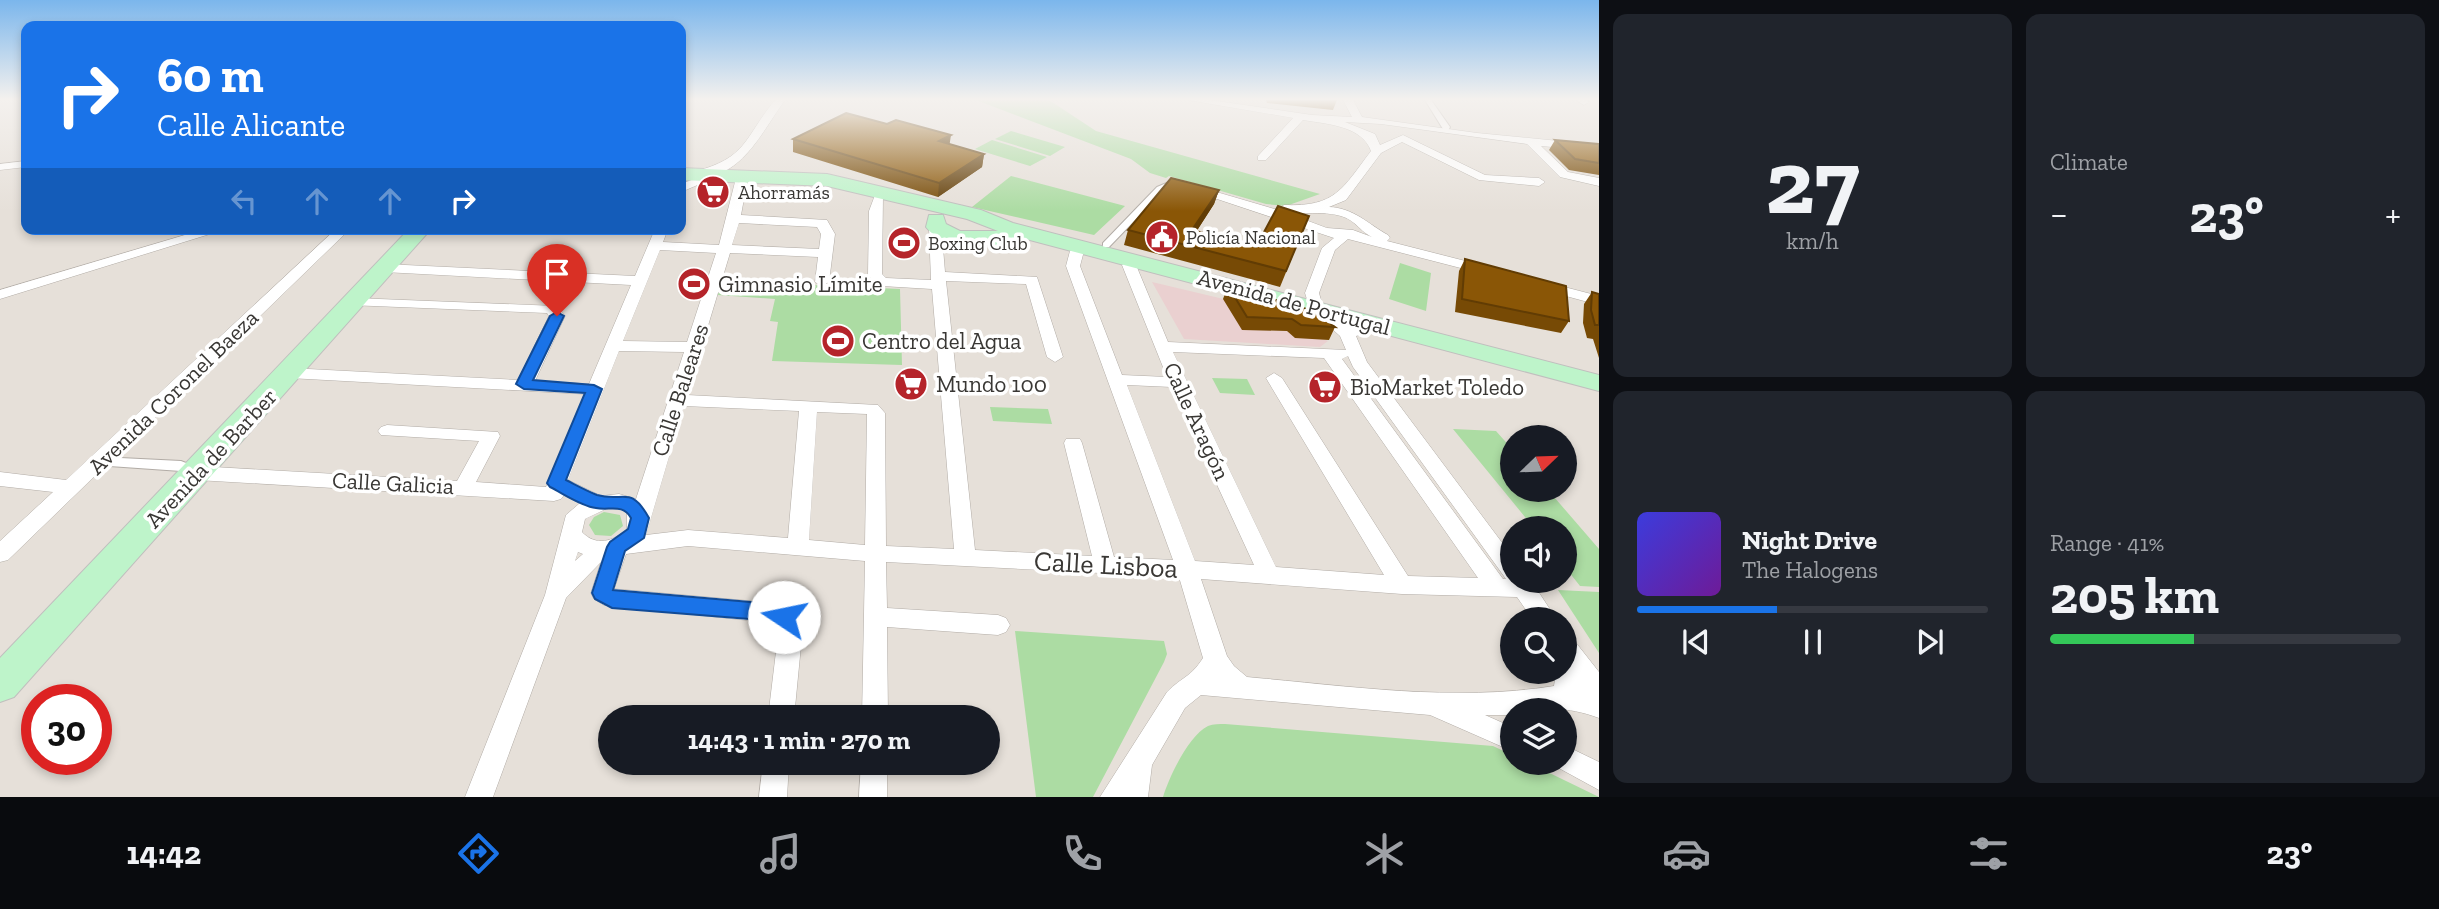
<!DOCTYPE html>
<html lang="en">
<head>
<meta charset="utf-8">
<style>
  body { margin:0; font-family:"Zilla Slab",serif; background:#20242c; color:#f1f3f6; height:100vh; display:flex; flex-direction:column; font-size:26px; white-space:nowrap }
  * { box-sizing:border-box; margin:0 }
  p { font-size:23px; color:#9ea1a6 }
  .icon { flex:none; width:38px; height:38px; fill:none; stroke:currentColor; stroke-width:2; stroke-linecap:round; stroke-linejoin:round }
  .map { position:relative; flex:1; overflow:hidden }
  .drawer { display:flex; flex-direction:column; gap:14px; padding:14px; background:#0d0f14; width:840px }
  .drawer>* { flex:none }
  .banner { position:absolute; left:21px; top:21px; width:665px; height:214px; border-radius:14px; box-shadow:0 4px 10px #0003; background:#1a73e8; color:#fff; overflow:hidden }
  .needle { width:46px; rotate:67deg }
  .buttons { position:absolute; left:1500px; top:425px; display:grid; gap:14px }
  .buttons a { display:grid; place-items:center; width:77px; height:77px; border-radius:50%; background:#171b24; box-shadow:0 4px 10px #0003; font-size:35px }
  .speed { position:absolute; left:21px; top:684px; display:flex; gap:14px; font-size:35px; font-weight:700; text-align:center }
  .speed>* { display:grid; place-content:center; width:91px; height:91px; border-radius:50%; background:#171b24; box-shadow:0 4px 10px #0003; line-height:1 }
  .speed .limit { border:10px solid #d22; background:#fff; color:#111 }
  .pin { position:absolute; display:grid; place-items:center; width:60px; height:60px; color:#fff; margin:-72px -30px; border-radius:50% 50% 50% 0; rotate:-45deg; box-shadow:0 0 7px #0007 }
  .pin .icon { rotate:45deg }
  .me { position:absolute; width:77px; margin:-38px; rotate:281deg; stroke-linejoin:round; filter:drop-shadow(0 0 5px #0008) }
  .turn { display:flex; align-items:center; gap:24px; height:147px; padding:0 21px; font-size:32px }
  .turn .icon { width:91px; height:91px; stroke-width:2.5 }
  .turn b { display:block; font-size:49px; line-height:60px }
  .lanes { display:flex; align-items:center; height:66px; padding:0 21px; background:#0003; justify-content:center; gap:35px; direction:ltr }
  .lanes .off { opacity:.35 }
  .big { font-size:52px; font-weight:800; line-height:1.1 }
  .drawer .card { flex:1; display:flex; flex-direction:column; justify-content:center; gap:10px; min-width:0; padding:0 24px; border-radius:14px; background:#20242c }
  .drawer .dial { align-items:center; gap:0 }
  .dial b { font-size:91px; line-height:1 }
  .song { display:flex; align-items:center; gap:21px }
  .cover { width:84px; height:84px; border-radius:10px; background:linear-gradient(135deg,hsl(240 70% 55%),hsl(280 70% 35%)) }
  .played { height:7px; border-radius:4px; background:linear-gradient(90deg,#1a73e8 40%,#363941 40%) }
  .keys { display:flex; justify-content:space-around; direction:ltr }
  .heat { display:flex; justify-content:space-between; align-items:center; font-size:38px; direction:ltr }
  .charge { height:10px; border-radius:5px; background:linear-gradient(90deg,#34c759 41%,#363941 0) }
  .drawer .tiles { flex:1; display:grid; gap:14px; grid-template-columns:repeat(2,1fr) }
  .trip { position:absolute; left:598px; top:705px; width:402px; height:70px; border-radius:35px; background:#171b24; box-shadow:0 4px 10px #0003; font-weight:800; line-height:70px; text-align:center }
  .dock { display:flex; height:112px; justify-content:space-around; align-items:center; background:#090b0e; color:#9ea1a6 }
  .dock .icon { width:49px; height:49px }
  .dock .selected { color:#1a73e8 }
  .dock b { font-size:32px; color:#f1f3f6 }
  main { display:flex; flex:1; min-height:0 }
  .map>svg:first-child { display:block }
</style>
</head>
<body>
<main>
<div class="map">
<svg width="1599" height="797" viewBox="0 0 1599 797">
  <rect width="100%" height="100%" fill="#e6e0d9"/>
  <path fill="#ead0d0" d="M1152,282L1232,301L1328,341L1320,347L1184,339Z"/>
  <path fill="#acdca3" d="M976,100H1049L1096,131L1320,194L1286,206L1266,204L1169,176L1166,178L1150,173L1131,159Z
    M1011,131L1065,147L1050,156L995,139Z
    M992,140L1047,157L1030,166L975,149Z
    M1011,176L1125,206L1094,235L972,207Z
    M1400,263L1431,273L1426,311L1389,299Z
    M721,281L900,289L902,365L772,361L778,322L770,321L775,299L718,295Z
    M1212,378L1247,379L1255,395L1220,393Z
    M990,407L1048,409L1052,424L993,421Z
    M1453,429L1496,431L1512,449V490H1548L1599,549V587L1580,586L1565,567L1564,528H1534Z
    M604,512L620,515L623,526L611,536L595,535L589,525L594,517Z
    M1558,590L1599,592V653Z
    M1015,631L1164,641L1167,654L1164,662L1093,797H1036Z
    M1225,724L1493,746L1512,755V763H1529L1599,797H1163C1169,777 1189,735 1208,726C1213,724 1220,724 1225,724Z"/>
  <g fill="none" stroke-linecap="round" stroke-linejoin="round">
    <defs>
      <path id="pedestrian" d="M1425,100H1431L1450,127L1449,129H1443Z
        M1169,182L1176,184L1163,191L1109,247H1103V243L1157,187Z
        M100,457L181,461L186,463L188,466L186,469L181,471L95,465L93,462L95,459Z"/>
      <path id="minor" d="M775,100H785C762,131 740,183 693,176V172C748,158 743,139 775,100Z
        M1188,100H1210L1312,115L1352,117L1343,100H1353L1362,117L1477,133L1599,145V151L1541,146L1568,172L1599,178V186L1560,177L1527,144L1381,124L1345,122L1375,134L1380,145L1403,135L1485,175L1539,178L1545,182L1539,186L1479,180L1402,142L1381,153L1346,200L1329,207C1354,208 1368,224 1388,235L1390,238L1387,241L1489,267L1491,270L1484,274L1348,239L1335,250L1319,293L1322,304L1350,328L1371,326L1373,329L1371,332L1356,336L1367,362L1512,556V581L1532,582L1557,620H1533L1517,597L1402,594L1201,579L1227,656L1234,666L1247,677C1349,686 1454,702 1554,686L1556,672H1564L1565,636L1573,639L1599,672V718C1564,705 1548,710 1512,710V715H1485L1512,727V751L1430,715L1201,695L1185,708L1152,765L1148,797H1100L1167,692C1183,676 1190,678 1203,658L1179,577L886,562L887,608L998,615L1006,618L1010,625L1006,632L998,635L887,627L888,718H862L865,561L688,546L626,554L614,589L762,602L791,610L799,623L802,635L794,718H768L778,635L774,623L604,605L594,599L591,593L601,562L566,598L493,797H465L545,595L566,515L580,503L564,495L561,499L554,501L197,480L190,478L187,473L190,468L197,466L457,481L479,441L381,435L378,431L381,427L387,425L498,432L500,436L476,482L546,487L585,394L289,378L281,373L289,368L518,380L549,316L547,313L349,305L347,302L349,299L354,298L556,306L565,316L535,381L589,384L631,285L384,272L377,268L384,264L635,276L655,229H668L663,242L719,245L735,182L741,178L747,182L741,215L827,220L835,234L829,282L822,286L815,282L818,257L730,253L687,395L878,405L885,413L886,546L954,549L932,289L882,286L877,285L868,275L869,211L875,195H883L882,274L886,278L931,280L929,227L931,224H941L945,272L1037,277L1063,357L1055,362L1047,357L1026,284L946,281L975,550L1092,556L1064,443L1066,439H1080L1082,443L1114,557L1173,560L1066,266L1070,251L1077,247L1084,251L1080,266L1122,375L1167,377L1122,265L1129,261L1136,265L1168,342L1346,350L1340,336L1310,309L1305,293L1322,248L1334,238L1190,190L1196,186L1278,210L1284,205C1336,207 1342,189 1371,151C1362,126 1328,124 1303,120L1266,160H1258V156L1293,118ZM1287,213C1306,214 1339,209 1354,223C1360,228 1364,233 1372,237L1353,230L1327,228ZM739,223L817,227L821,234L819,249L732,245ZM660,250L716,253L687,342L623,341ZM619,351L684,352L636,499L619,494L601,496L568,480ZM1173,352L1324,358L1478,578L1408,576L1282,378L1274,373L1266,378L1384,575L1276,567ZM1348,356L1353,367L1506,579H1503L1342,359ZM1127,385L1172,387L1254,565L1195,561ZM684,406L799,411L788,538L688,530L646,535ZM817,412L867,414L865,545L809,540ZM608,508H619L627,513V530C613,541 596,547 582,532L585,519ZM578,552L583,554L575,561Z
        M1576,100H1587L1589,102L1584,105Z
        M26,161V167L0,170V164Z
        M697,178L707,181L681,192V184Z
        M205,229H226L0,299V290Z
        M336,229H350L8,560L0,562V541L53,492L0,486V472L66,480Z
        M1545,282L1599,296V305L1540,289L1538,286Z
        M1564,745L1599,762V790L1555,766L1553,763H1564Z
        M763,763H789L787,797H759Z
        M861,763H887V797H859Z"/>
      <path id="primary" d="M681,168L827,174L981,210L1013,223L1599,375V391L1026,239C1019,247 961,246 949,242C941,239 931,234 926,227L929,215H943L946,224L960,231H998L967,219L827,186L681,180Z
        M409,229H431L14,697L0,702V658Z"/>
    </defs>
    <use href="#pedestrian" stroke="#b2aca6" stroke-width="2"/>
    <use href="#minor" stroke="#b2aca6" stroke-width="1"/>
    <use href="#primary" stroke="#c0bfbe" stroke-width="2"/>
    <use href="#pedestrian" fill="#fff" fill-rule="evenodd"/>
    <use href="#minor" fill="#fff" fill-rule="evenodd"/>
    <use href="#primary" fill="#bef4ca" fill-rule="evenodd"/>
  </g>
  <path fill="#774a05" d="M1266,100H1337L1333,110L1267,103Z
    M793,139L950,144L984,154L982,167L938,197L793,152Z
    M1555,140L1599,144V175L1569,170L1549,150Z
    M1219,190L1214,204L1196,232L1256,247L1309,216L1280,287L1124,245L1128,230Z
    M1465,259L1569,321L1561,333L1455,312L1459,271Z
    M1228,286L1335,327L1329,340L1295,338L1287,331L1242,330L1223,299Z
    M1592,292L1599,294V358L1593,339L1587,338L1583,323L1584,304Z"/>
  <path fill="#613c04" d="M951,135L949,148L939,141Z
    M984,154L982,167L938,197L939,183Z
    M1219,190L1214,204L1187,246L1192,230Z"/>
  <path fill="#8a5606" stroke="#613c04" stroke-width="2" d="M846,113L887,124L896,120L951,135L939,141L984,154L939,183L793,139Z
    M1555,140L1599,144V163L1575,159Z
    M1171,178L1219,190L1192,230L1256,247L1278,206L1309,216L1286,271L1128,230Z
    M1465,259L1566,286L1569,321L1462,299Z
    M1228,286L1313,311L1335,327L1301,325L1292,319L1247,317Z
    M1592,292L1599,294V325H1595L1591,310Z"/>
  <linearGradient id="sky" x2="0" y2="1"><stop stop-color="#7bb6ec"/><stop offset="0.47" stop-color="#f4f1ee"/><stop offset="1" stop-color="#f4f1ee" stop-opacity="0"/></linearGradient>
  <rect width="1599" height="211" fill="url(#sky)"/>
  <path fill="#1a73e8" stroke="#114b97" stroke-width="2" d="M557,312L564,316L533,380L594,385L602,389L566,480C576,485 587,491 597,495C624,503 630,484 649,518L644,538L625,551L613,590L762,603L792,611L795,617L792,623L784,625L762,620L612,608L595,599L592,593L607,547L610,542L628,529L631,518C623,503 609,511 596,508C581,506 564,494 550,487L547,483L585,393L524,389L516,384L550,316Z"/>
  <defs>
    <symbol id="supermarket-disc" viewBox="-11 -11 22 22"><circle r="9.5" fill="#b5242a" stroke="#fff"/><path d="M-6-5.5h2.5l.6 2H6L4.5 2H-2.5L-4.4-4H-6ZM-1.5 3.2a1.3 1.3 0 1 0 .1 0ZM3 3.2a1.3 1.3 0 1 0 .1 0Z" fill="#fff"/></symbol>
    <symbol id="civic-disc" viewBox="-11 -11 22 22"><circle r="9.5" fill="#b5242a" stroke="#fff"/><path d="M-.6-6.5H3V-4.5H.6V-3L4-1V1h2V6H-6V1h2V-1L-.6-3ZM-1.2 2.5V6h2.4V2.5Z" fill="#fff"/></symbol>
    <symbol id="stadium-disc" viewBox="-11 -11 22 22"><circle r="9.5" fill="#b5242a" stroke="#fff"/><path d="M0-5a6.5 5 0 1 0 0 10a6.5 5 0 1 0 0-10ZM-3.5-1.8h7v3.6h-7Z" fill="#fff"/></symbol>
  </defs>
  <g fill-rule="evenodd">
    <use href="#supermarket-disc" x="694" y="173" width="38" height="38"/>
    <use href="#civic-disc" x="1143" y="218" width="38" height="38"/>
    <use href="#stadium-disc" x="885" y="224" width="38" height="38"/>
    <use href="#stadium-disc" x="675" y="265" width="38" height="38"/>
    <use href="#stadium-disc" x="819" y="322" width="38" height="38"/>
    <use href="#supermarket-disc" x="892" y="365" width="38" height="38"/>
    <use href="#supermarket-disc" x="1306" y="368" width="38" height="38"/>
  </g>
  <g text-anchor="middle" stroke-width="7" stroke-linejoin="round" paint-order="stroke">
    <g font-size="19" fill="#393734" stroke="#fff" text-anchor="start">
      <text x="738" y="199">Ahorramás</text>
      <text x="1186" y="244">Policía Nacional</text>
      <text x="928" y="250">Boxing Club</text>
    </g>
    <g font-size="23" fill="#393734" stroke="#fff" text-anchor="start">
      <text x="718" y="292">Gimnasio Límite</text>
      <text x="862" y="349">Centro del Agua</text>
      <text x="936" y="392">Mundo 100</text>
      <text x="1350" y="395">BioMarket Toledo</text>
    </g>
    <g font-size="23" fill="#393734" stroke="#fff">
      <text transform="translate(1294 302) rotate(15)" y="8">Avenida de Portugal</text>
      <text transform="translate(680 390) rotate(-72)" y="8">Calle Baleares</text>
      <text transform="translate(173 392) rotate(-44)" y="8">Avenida Coronel Baeza</text>
      <text transform="translate(1197 421) rotate(65)" y="8">Calle Aragón</text>
      <text transform="translate(211 458) rotate(-47)" y="8">Avenida de Barber</text>
      <text transform="translate(393 483) rotate(3)" y="8">Calle Galicia</text>
    </g>
    <g font-size="28" fill="#393734" stroke="#fff">
      <text transform="translate(1106 564) rotate(3)" y="10">Calle Lisboa</text>
    </g>
  </g>
</svg>
<div class="buttons">
<a><svg class="needle" viewBox="-14 -14 28 28"><path d="M0-13l5 13h-10z" fill="#e53935"/><path d="M0 13l5-13h-10z" fill="#9ea1a6"/></svg></a>
<a><svg class="icon" aria-label="sound" viewBox="0 0 24 24"><path d="M4 9h4l5-4v14l-5-4H4zM17 9q2 3 0 6"/></svg></a>
<a><svg class="icon" aria-label="search" viewBox="0 0 24 24"><circle cx="10" cy="10" r="6"/><path d="M15 15l6 6"/></svg></a>
<a><svg class="icon" aria-label="layers" viewBox="0 0 24 24"><path d="M12 4l9 5-9 5-9-5zM3 14l9 5 9-5"/></svg></a>
</div>
<div class="speed"><div class="limit">30</div></div>
<div class="pin" style="left:557px;top:316px;background:#d93025"><svg class="icon" aria-label="arrive" viewBox="0 0 24 24"><path d="M6 21V4h12l-3 4 3 4H6"/></svg></div>
<svg class="me" style="left:784px;top:617px" viewBox="-20 -20 40 40"><circle r="19" fill="#fff"/><path d="M0-13L10 11 0 6-10 11z" fill="#1a73e8"/></svg>
<div class="trip">14:43 · 1 min · 270 m</div>
<div class="banner">
<div class="turn"><svg class="icon" aria-label="right" viewBox="0 0 24 24"><path d="M7 20v-9h11M14 6l5 5-5 5"/></svg><div><b>60 m</b>Calle Alicante</div></div>
<div class="lanes"><svg class="icon off" aria-label="left" viewBox="0 0 24 24"><path d="M17 20v-9H6M10 6l-5 5 5 5"/></svg><svg class="icon off" aria-label="ahead" viewBox="0 0 24 24"><path d="M12 20V5M6 11l6-6 6 6"/></svg><svg class="icon off" aria-label="ahead" viewBox="0 0 24 24"><path d="M12 20V5M6 11l6-6 6 6"/></svg><svg class="icon" aria-label="right" viewBox="0 0 24 24"><path d="M7 20v-9h11M14 6l5 5-5 5"/></svg></div>
</div>
</div>
<section class="drawer">
<div class="tiles">
<div class="card dial"><b>27</b><p>km/h</p></div>
<div class="card"><p>Climate</p>
<div class="heat"><a>−</a><b class="big">23°</b><a>+</a></div>
</div>
<div class="card">
<div class="song"><i class="cover"></i><div><b>Night Drive</b><p>The Halogens</p></div></div>
<div class="played"></div>
<div class="keys"><svg class="icon" aria-label="previous" viewBox="0 0 24 24"><path d="M18 5L8 12l10 7zM5 5v14"/></svg><svg class="icon" aria-label="pause" viewBox="0 0 24 24"><path d="M8 5v14M16 5v14"/></svg><svg class="icon" aria-label="next" viewBox="0 0 24 24"><path d="M6 5l10 7-10 7zM19 5v14"/></svg></div>
</div>
<div class="card"><p>Range · 41%</p><b class="big">205 km</b><div class="charge"></div></div>
</div>
</section>
</main>
<nav class="dock">
<b>14:42</b>
<svg class="icon selected" aria-label="directions" viewBox="0 0 24 24"><path d="M12 3l9 9-9 9-9-9zM9 14v-3h6M13 9l2 2-2 2"/></svg>
<svg class="icon" aria-label="music" viewBox="0 0 24 24"><path d="M9 18V5l10-2v13"/><circle cx="6" cy="18" r="3"/><circle cx="16" cy="16" r="3"/></svg>
<svg class="icon" aria-label="phone" viewBox="0 0 24 24"><path d="M5 4h4l2 5-3 2q2 4 5 5l2-3 5 2v4C11 20 4 13 5 4z"/></svg>
<svg class="icon" aria-label="climate" viewBox="0 0 24 24"><path d="M12 3v18M4 7l16 10M4 17L20 7"/></svg>
<svg class="icon" aria-label="car" viewBox="0 0 24 24"><path d="M5 17H2v-5l4-1 3-4h7l3 4 3 1v5h-3M9 17h6M6 11h13"/><circle cx="7" cy="17" r="2"/><circle cx="17" cy="17" r="2"/></svg>
<svg class="icon" aria-label="filters" viewBox="0 0 24 24"><path d="M4 7h16M4 17h16"/><circle cx="9" cy="7" r="2"/><circle cx="15" cy="17" r="2"/></svg>
<b>23°</b>
</nav>
</body>
</html>
